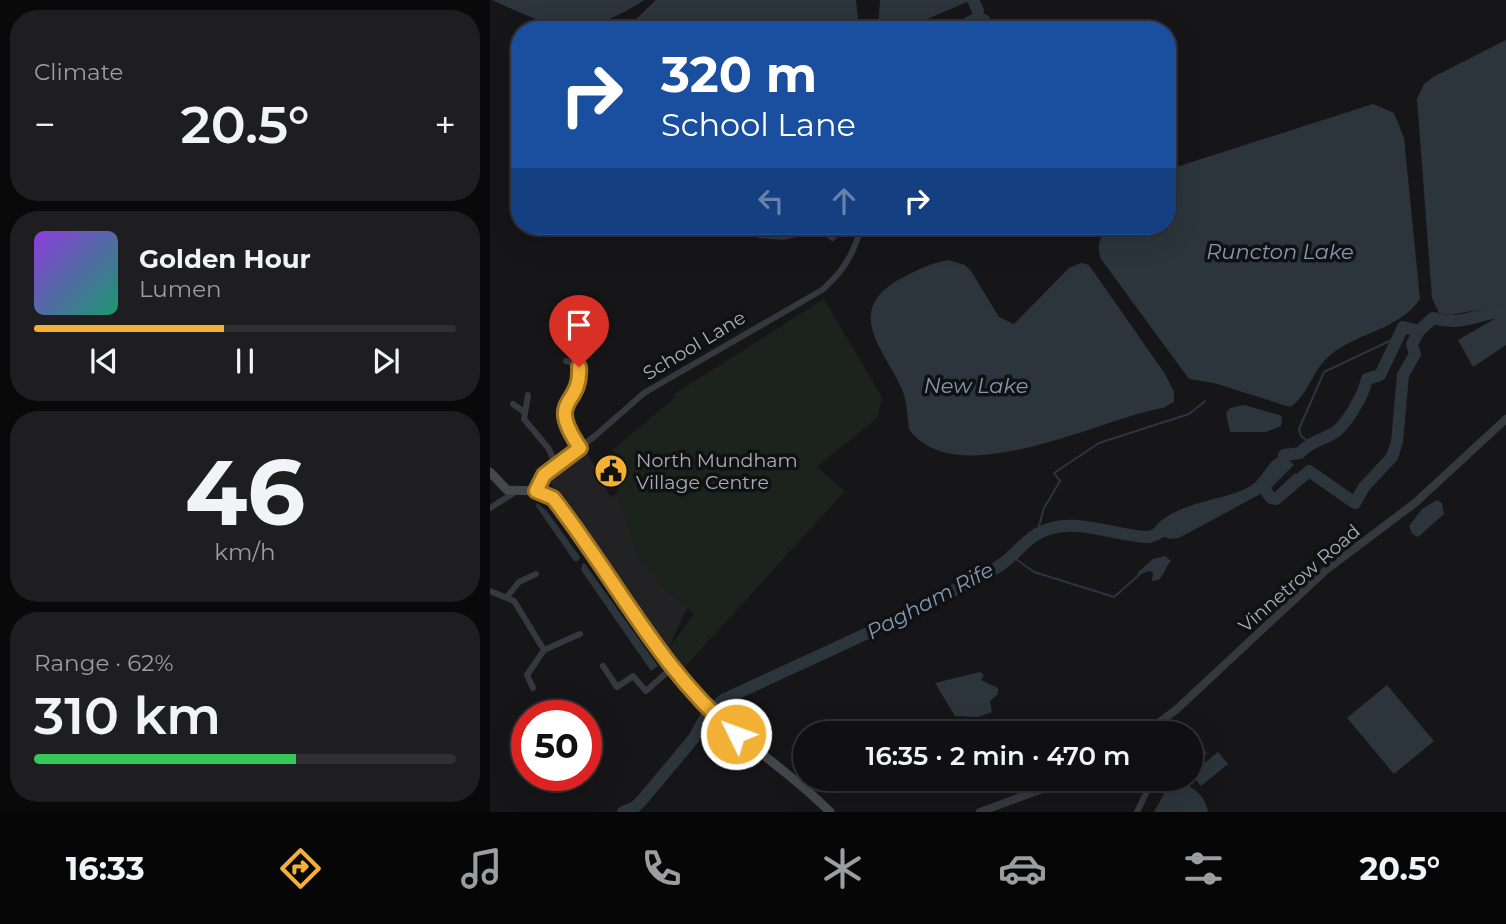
<!DOCTYPE html>
<html lang="en">
<head>
<meta charset="utf-8">
<style>
  body { margin:0; font-family:Montserrat,sans-serif; background:#1e1e20; color:#f1f3f6; height:100vh; display:flex; flex-direction:column; font-size:26px; white-space:nowrap }
  * { box-sizing:border-box; margin:0 }
  p { font-size:23px; color:#9c9d9f }
  .icon { flex:none; width:38px; height:38px; fill:none; stroke:currentColor; stroke-width:2; stroke-linecap:round; stroke-linejoin:round }
  .map { position:relative; flex:1; overflow:hidden }
  .drawer { display:flex; flex-direction:column; gap:10px; padding:10px; background:#09090a; width:490px }
  .drawer>* { flex:none }
  .top-card { position:absolute; left:21px; top:21px; width:665px; height:214px; border-radius:28px; box-shadow:0 7px 28px #0002,0 0 0 2px #303032; background:#1a4fa0; color:#fff; overflow:hidden }
  .speed { position:absolute; left:21px; top:700px; display:flex; gap:14px; font-size:35px; font-weight:700; text-align:center }
  .speed>* { display:grid; place-content:center; width:91px; height:91px; border-radius:50%; background:#101012; box-shadow:0 7px 28px #0002,0 0 0 2px #303032; line-height:1 }
  .speed .limit { border:10px solid #d22; background:#fff; color:#111 }
  .pin { position:absolute; display:grid; place-items:center; width:60px; height:60px; color:#fff; margin:-72px -30px; border-radius:50% 50% 50% 0; rotate:-45deg; box-shadow:0 0 7px #0007 }
  .pin .icon { rotate:45deg }
  .me { position:absolute; width:77px; margin:-38px; rotate:312deg; stroke-linejoin:round; filter:drop-shadow(0 0 5px #0008) }
  .turn { display:flex; align-items:center; gap:24px; height:147px; padding:0 35px; font-size:32px }
  .turn .icon { width:91px; height:91px; stroke-width:2.5 }
  .turn b { display:block; font-size:49px; line-height:60px }
  .lanes { display:flex; align-items:center; height:66px; padding:0 35px; background:#0003; justify-content:center; gap:35px; direction:ltr }
  .lanes .off { opacity:.35 }
  .big { font-size:52px; font-weight:600; line-height:1.1 }
  .drawer .tile { flex:1; display:flex; flex-direction:column; justify-content:center; gap:10px; min-width:0; padding:0 24px; border-radius:28px; background:#1e1e20 }
  .drawer .dial { align-items:center; gap:0 }
  .dial b { font-size:91px; line-height:1 }
  .song { display:flex; align-items:center; gap:21px }
  .cover { width:84px; height:84px; border-radius:10px; background:linear-gradient(135deg,hsl(270 70% 55%),hsl(160 70% 35%)) }
  .played { height:7px; border-radius:4px; background:linear-gradient(90deg,#f2b134 45%,#303032 45%) }
  .keys { display:flex; justify-content:space-around; direction:ltr }
  .heat { display:flex; justify-content:space-between; align-items:center; font-size:38px; direction:ltr }
  .charge { height:10px; border-radius:5px; background:linear-gradient(90deg,#34c759 62%,#303032 0) }
  .trip { position:absolute; left:303px; top:721px; width:410px; height:70px; border-radius:35px; background:#101012; box-shadow:0 7px 28px #0002,0 0 0 2px #303032; font-weight:600; line-height:70px; text-align:center }
  .dock { display:flex; height:112px; justify-content:space-around; align-items:center; background:#060607; color:#9c9d9f }
  .dock .icon { width:49px; height:49px }
  .dock .current { color:#f2b134 }
  .dock b { font-size:32px; color:#f1f3f6 }
  main { display:flex; flex:1; min-height:0 }
  .map>svg:first-child { display:block }
</style>
</head>
<body>
<main>
<section class="drawer">
<div class="tile"><p>Climate</p>
<div class="heat"><a>−</a><b class="big">20.5°</b><a>+</a></div>
</div>
<div class="tile">
<div class="song"><i class="cover"></i><div><b>Golden Hour</b><p>Lumen</p></div></div>
<div class="played"></div>
<div class="keys"><svg class="icon" aria-label="previous" viewBox="0 0 24 24"><path d="M18 5L8 12l10 7zM5 5v14"/></svg><svg class="icon" aria-label="pause" viewBox="0 0 24 24"><path d="M8 5v14M16 5v14"/></svg><svg class="icon" aria-label="next" viewBox="0 0 24 24"><path d="M6 5l10 7-10 7zM19 5v14"/></svg></div>
</div>
<div class="tile dial"><b>46</b><p>km/h</p></div>
<div class="tile"><p>Range · 62%</p><b class="big">310 km</b><div class="charge"></div></div>
</section>
<div class="map">
<svg width="1016" height="812" viewBox="0 0 1016 812">
  <rect width="100%" height="100%" fill="#161618"/>
  <path fill="#222225" d="M95,448L120,497L128,493L138,526L197,608L178,649L57,479Z"/>
  <path fill="#1c231d" d="M334,299L392,397L388,417L327,467L355,491L195,667L178,649L204,614L173,588L149,558L127,496L135,458L122,450L186,397L183,395Z"/>
  <path fill="#2c353c" d="M2,0H154C91,41 67,30 2,0Z
    M166,0H366L369,30L142,28L143,22Z
    M390,0H482L437,19L421,30H388Z
    M488,11L499,16L506,30H451Z
    M1016,40V305L960,315L949,313L942,298L927,99L934,84L943,77Z
    M883,104L904,113L914,138L930,299C908,331 863,333 837,358C822,372 817,397 800,407L724,383L699,379L611,259C606,247 610,236 618,226H677V170Z
    M258,226H357L343,242L330,232L293,240L268,238Z
    M458,260L475,265L481,271L509,317L524,324L579,268L591,263L599,265L675,374L684,392V402L673,408C611,418 466,495 419,429C417,416 418,405 413,392C397,352 352,313 408,280C423,272 440,263 458,260Z
    M1016,311V345L983,367L968,340L1008,317L1009,312Z
    M754,405L789,415L792,417L791,426L776,432H740L736,413L740,408Z
    M794,455L804,465L780,489L784,493L805,473L809,479L786,499L781,498L776,491L689,538L679,539L668,533L663,536L661,532C682,501 728,503 759,487C774,479 777,458 794,455Z
    M947,500L952,503L954,514L928,537L922,534L919,526L932,509Z
    M47,503L56,510L90,557L88,561H84L46,506Z
    M675,556L681,561C673,569 675,581 662,581L663,572L659,571L649,575L647,573L663,559Z
    M93,563L95,564L168,666L161,671L91,570Z
    M490,672L494,675L491,680L508,688V694L500,701L502,712L488,717L465,716L445,683Z
    M897,685L944,741L904,774L857,718Z
    M712,746L717,753L700,769V747Z
    M728,752L738,764L711,786L701,774Z
    M681,781C699,783 715,793 718,812H664Z"/>
  <g fill="none" stroke-linecap="round" stroke-linejoin="round">
    <path stroke="#2c353c" stroke-width="2" d="M820,443L811,436L809,429L834,372L906,338
      M547,533L554,508L570,481L564,473L609,443L699,414L715,401
      M523,557L544,572L624,597L649,575"/>
    <path stroke="#2c353c" stroke-width="12" d="M483,0L488,11
      M794,455L810,453C823,440 828,442 842,434C856,427 874,394 877,379L890,375L913,327L929,331L943,318C973,327 987,313 1016,311
      M773,487L781,498L786,499L819,471L865,503L874,487L902,457L907,442L913,375L925,354L922,344L929,331
      M224,708L233,700C324,657 418,617 506,568C522,559 534,541 547,534C581,514 622,536 657,537C663,537 670,532 676,529
      M133,812L144,808L153,799L204,738L218,713"/>
    <path stroke="#37383d" stroke-width="6" d="M76,361L88,364C97,404 52,391 90,448
      M88,364L92,354
      M38,395L34,419L59,449L66,466
      M23,404L33,411
      M46,491L54,475L105,436L154,393L332,290C353,272 363,255 371,228
      M0,508L27,491
      M0,591L24,601L54,650L90,634
      M17,597L29,582L46,574
      M113,666L127,687L143,676L156,691L183,667
      M43,688L37,675L54,650
      M647,812L663,779"/>
    <path stroke="#37383d" stroke-width="8" d="M655,733L687,709L836,570L925,503L1016,419
      M490,812L579,779"/>
    <path stroke="#45474d" stroke-width="9" d="M0,472L17,490L46,491L63,498C113,563 152,636 207,697C247,740 299,770 340,812"/>
  </g>
  <g fill="none" stroke-linecap="round" stroke-linejoin="round">
    <defs>
      <path id="route" d="M89,367C92,408 55,396 90,448L54,475L46,491L63,498C124,576 169,669 246,734"/>
    </defs>
    <use href="#route" stroke="#9d7322" stroke-width="18"/>
    <use href="#route" stroke="#f2b134" stroke-width="12"/>
  </g>
  <defs>
    <symbol id="civic-disc" viewBox="-11 -11 22 22"><circle r="9.5" fill="#f2b134" stroke="#111113"/><path d="M-.6-6.5H3V-4.5H.6V-3L4-1V1h2V6H-6V1h2V-1L-.6-3ZM-1.2 2.5V6h2.4V2.5Z" fill="#111"/></symbol>
  </defs>
  <g fill-rule="evenodd">
    <use href="#civic-disc" x="102" y="452" width="38" height="38"/>
  </g>
  <g text-anchor="middle" stroke-width="7" stroke-linejoin="round" paint-order="stroke">
    <g font-size="19" fill="#a8adb8" stroke="#111113">
      <text transform="translate(204 345) rotate(-31)" y="7">School Lane</text>
      <text transform="translate(809 578) rotate(-41)" y="7">Vinnetrow Road</text>
    </g>
    <g font-size="19" fill="#a8adb8" stroke="#111113" text-anchor="start">
      <text x="146" y="467">North Mundham<tspan x="146" dy="22">Village Centre</tspan></text>
    </g>
    <g font-size="21" font-style="italic" fill="#7f9bb3" stroke="#111113">
      <text x="790" y="259">Runcton Lake</text>
      <text x="486" y="393">New Lake</text>
      <text transform="translate(440 601) rotate(-28)" y="7">Pagham Rife</text>
    </g>
  </g>
</svg>
<div class="speed"><div class="limit">50</div></div>
<div class="pin" style="left:89px;top:367px;background:#d93025"><svg class="icon" aria-label="arrive" viewBox="0 0 24 24"><path d="M6 21V4h12l-3 4 3 4H6"/></svg></div>
<svg class="me" style="left:246px;top:734px" viewBox="-20 -20 40 40"><circle r="17" fill="#f2b134" stroke="#fff" stroke-width="3"/><path d="M0-11L8 9 0 5-8 9z" fill="#fff"/></svg>
<div class="trip">16:35 · 2 min · 470 m</div>
<div class="top-card">
<div class="turn"><svg class="icon" aria-label="right" viewBox="0 0 24 24"><path d="M7 20v-9h11M14 6l5 5-5 5"/></svg><div><b>320 m</b>School Lane</div></div>
<div class="lanes"><svg class="icon off" aria-label="left" viewBox="0 0 24 24"><path d="M17 20v-9H6M10 6l-5 5 5 5"/></svg><svg class="icon off" aria-label="ahead" viewBox="0 0 24 24"><path d="M12 20V5M6 11l6-6 6 6"/></svg><svg class="icon" aria-label="right" viewBox="0 0 24 24"><path d="M7 20v-9h11M14 6l5 5-5 5"/></svg></div>
</div>
</div>
</main>
<nav class="dock">
<b>16:33</b>
<svg class="icon current" aria-label="directions" viewBox="0 0 24 24"><path d="M12 3l9 9-9 9-9-9zM9 14v-3h6M13 9l2 2-2 2"/></svg>
<svg class="icon" aria-label="music" viewBox="0 0 24 24"><path d="M9 18V5l10-2v13"/><circle cx="6" cy="18" r="3"/><circle cx="16" cy="16" r="3"/></svg>
<svg class="icon" aria-label="phone" viewBox="0 0 24 24"><path d="M5 4h4l2 5-3 2q2 4 5 5l2-3 5 2v4C11 20 4 13 5 4z"/></svg>
<svg class="icon" aria-label="climate" viewBox="0 0 24 24"><path d="M12 3v18M4 7l16 10M4 17L20 7"/></svg>
<svg class="icon" aria-label="car" viewBox="0 0 24 24"><path d="M5 17H2v-5l4-1 3-4h7l3 4 3 1v5h-3M9 17h6M6 11h13"/><circle cx="7" cy="17" r="2"/><circle cx="17" cy="17" r="2"/></svg>
<svg class="icon" aria-label="filters" viewBox="0 0 24 24"><path d="M4 7h16M4 17h16"/><circle cx="9" cy="7" r="2"/><circle cx="15" cy="17" r="2"/></svg>
<b>20.5°</b>
</nav>
</body>
</html>
